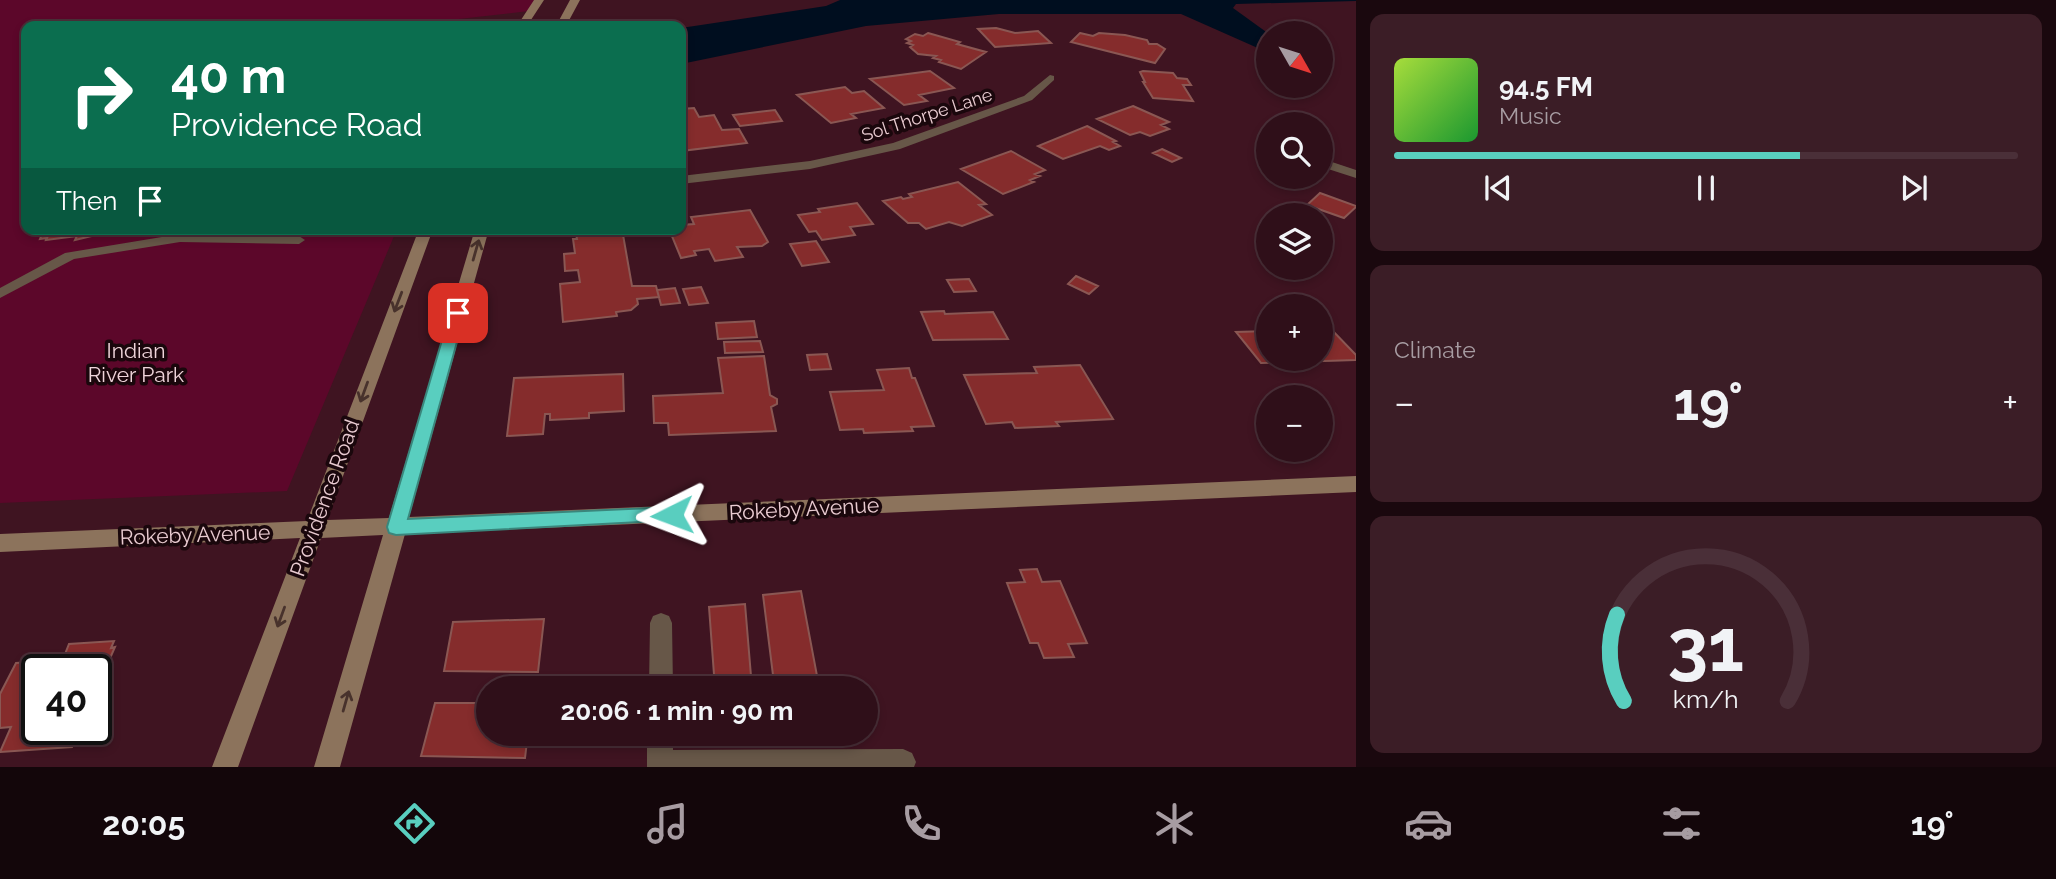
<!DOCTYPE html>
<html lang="en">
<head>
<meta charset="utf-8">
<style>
  body { margin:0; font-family:Raleway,sans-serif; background:#3b1d26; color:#f1f3f6; height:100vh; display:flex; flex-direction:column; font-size:26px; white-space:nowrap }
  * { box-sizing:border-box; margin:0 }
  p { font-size:23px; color:#a79ca2 }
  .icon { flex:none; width:38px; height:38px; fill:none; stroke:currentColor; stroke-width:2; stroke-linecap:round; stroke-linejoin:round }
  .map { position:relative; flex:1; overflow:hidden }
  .details { display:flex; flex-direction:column; gap:14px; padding:14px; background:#1a080e; width:700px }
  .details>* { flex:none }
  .banner { position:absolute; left:21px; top:21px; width:665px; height:214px; border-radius:14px; box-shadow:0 4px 10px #0003,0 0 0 2px #4a2f38; background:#0b6e4f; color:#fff; overflow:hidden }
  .needle { width:46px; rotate:129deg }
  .tools { position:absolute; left:1256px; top:21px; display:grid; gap:14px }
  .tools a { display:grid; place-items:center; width:77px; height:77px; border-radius:50%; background:#2f0f19; box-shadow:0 4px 10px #0003,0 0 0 2px #4a2f38; font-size:35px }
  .speed { position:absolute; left:21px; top:654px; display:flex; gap:14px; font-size:35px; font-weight:700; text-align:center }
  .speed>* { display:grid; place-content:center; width:91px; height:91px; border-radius:50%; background:#2f0f19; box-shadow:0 4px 10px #0003,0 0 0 2px #4a2f38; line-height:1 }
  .speed .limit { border:4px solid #111; border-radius:10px; background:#fff; color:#111 }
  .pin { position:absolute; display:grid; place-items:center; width:60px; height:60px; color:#fff; margin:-30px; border-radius:14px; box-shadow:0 4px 10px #0006 }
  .me { position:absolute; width:77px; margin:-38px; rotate:267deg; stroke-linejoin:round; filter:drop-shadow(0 0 5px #0008) }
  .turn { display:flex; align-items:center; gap:24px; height:147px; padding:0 35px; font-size:32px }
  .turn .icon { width:91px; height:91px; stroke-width:2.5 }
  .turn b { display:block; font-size:49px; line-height:60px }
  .then { display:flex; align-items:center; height:66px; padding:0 35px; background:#0003; gap:14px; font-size:26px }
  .big { font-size:52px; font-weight:700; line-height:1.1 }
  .details .widget { flex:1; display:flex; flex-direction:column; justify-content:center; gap:10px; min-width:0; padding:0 24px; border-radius:14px; background:#3b1d26 }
  .details .dial { align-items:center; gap:0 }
  .dial svg { height:182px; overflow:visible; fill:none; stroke:#4a2f38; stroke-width:7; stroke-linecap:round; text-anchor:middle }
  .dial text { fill:#f1f3f6; stroke:none }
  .song { display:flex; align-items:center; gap:21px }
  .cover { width:84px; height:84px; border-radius:10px; background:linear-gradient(135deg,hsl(80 70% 55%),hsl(130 70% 35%)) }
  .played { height:7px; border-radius:4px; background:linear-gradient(90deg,#59cebf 65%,#4a2f38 65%) }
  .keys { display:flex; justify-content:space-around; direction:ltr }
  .heat { display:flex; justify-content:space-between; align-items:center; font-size:38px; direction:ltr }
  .trip { position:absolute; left:476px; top:676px; width:402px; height:70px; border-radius:35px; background:#2f0f19; box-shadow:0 4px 10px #0003,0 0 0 2px #4a2f38; font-weight:700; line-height:70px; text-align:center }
  .menu { display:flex; height:112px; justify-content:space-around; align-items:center; background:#13060a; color:#a79ca2 }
  .menu .icon { width:49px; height:49px }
  .menu .selected { color:#59cebf }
  .menu b { font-size:32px; color:#f1f3f6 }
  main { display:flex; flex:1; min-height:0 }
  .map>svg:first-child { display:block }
</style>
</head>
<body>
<main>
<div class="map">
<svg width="1356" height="767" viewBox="0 0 1356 767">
  <rect width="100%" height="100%" fill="#3f1421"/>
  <path fill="#5c072a" d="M0,0H534L529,11L459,19L452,26H26V229H397L287,491L0,503Z"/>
  <path fill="#000e1f" d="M840,0H1356V1L1236,4L1233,8L1269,34V53L1181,14H999L866,26L681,64V28L826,6Z"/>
  <path fill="#852c2c" stroke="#8a5753" stroke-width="2" d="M996,28L1015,33L1038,31L1051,43L995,47L978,29Z
    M928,33L960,42L957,44L986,52L961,69L939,62L941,60L933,58L936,56L918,54L910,47L913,45L907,43L911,41L906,39L915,34L923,36Z
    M1080,33L1093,36L1099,33L1125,35L1147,40L1149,44H1157L1165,49L1155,63L1071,42Z
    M930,71L954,88L919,95L927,101L904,105L870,79Z
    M1143,71L1173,73L1177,78L1187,79L1191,85H1183L1193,101L1153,98L1143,82H1145L1140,72Z
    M845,87L852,93L864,91L884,108L851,114L856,118L831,123L797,95Z
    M1133,106L1169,122L1161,125L1169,129L1150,136L1140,132L1130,135L1097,119Z
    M694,108L699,117L714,115L722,130L739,129L747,143L681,151V109Z
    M775,110L782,121L740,126L733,115Z
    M1087,126L1116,141L1113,142L1120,146L1109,150L1100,146L1063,159L1038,146Z
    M1162,149L1181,158L1172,162L1153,153Z
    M1011,151L1045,170L1035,174L1040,176L1030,180L1034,182L1003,194L961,169Z
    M958,182L986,204L979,205L992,215L962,226L949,222L926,229L919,223H908L883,201L901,197L903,199L912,197L909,194Z
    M1320,193L1356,206V207L1344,218L1307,205Z
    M857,203L873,224L850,227L855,235L822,240L816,231L809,232L798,215L820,212L818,209Z
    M750,210L768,242L762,246L737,247L743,257L715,261L709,249L694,251L696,255L681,258L669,229H681V225L694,224L691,217Z
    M44,229H121L75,240L77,236L46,240L47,238L40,239Z
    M575,229H622L632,286H656L659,297L637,299L638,304L631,310L616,312L617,316L563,322L560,284L580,282L578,270L565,271L564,254L575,253L573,239H577Z
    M816,241L829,262L802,266L790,244Z
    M1076,276L1098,286L1089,294L1068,284Z
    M969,279L976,291L954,292L947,280Z
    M701,287L708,303L689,305L683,289Z
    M675,288L680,303L661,305L657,290Z
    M944,311L945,314L993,312L1008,339L933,340L921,312Z
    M754,321L757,337L718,339L716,323Z
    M1321,329H1331L1356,355V360L1261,363L1236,332L1269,331V359H1321Z
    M760,341L763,352L725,353L724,342Z
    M827,354L831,369L810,370L807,355Z
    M764,356L770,395L777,399V404L771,407L776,431L669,435L668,423H654L653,396L723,393L718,358Z
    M1080,365L1113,419L1056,422L1059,426L1015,428L1012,422L986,424L964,375L1037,373L1034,367Z
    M909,368L912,378H915L934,426L911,427L913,431L864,433L863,429L840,430L830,392L884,390L877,370Z
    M623,374L624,411L589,413V418L550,420V414H545L543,434L507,436L514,378Z
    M1037,569L1042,582L1060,581L1087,643L1068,644L1074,657L1044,658L1038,643H1030L1007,583L1025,582L1020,570Z
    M801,591L818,681L774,683L763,595Z
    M745,604L752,688H715L709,607Z
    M544,619L538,672L444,671L453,622Z
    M114,641L111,648L115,647L96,690V670H37V730H79L72,747L0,752L11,727L0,728V694L16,663L45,661L47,655L65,654L69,644Z
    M435,703H488V733H528L525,758L421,756Z"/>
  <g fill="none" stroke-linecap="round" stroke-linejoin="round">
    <path fill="#675748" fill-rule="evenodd" d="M180,234L299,236L305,240L299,244L180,242L74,259L0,298V288L65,253Z"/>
    <path fill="#675748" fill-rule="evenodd" d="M1050,75L1054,76V80L1032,100L900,149L810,169L681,184V176L810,161L893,143L1024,96Z
      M1329,161L1356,170V178L1325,168L1323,165Z
      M661,613L669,616L672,623L673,688H649L650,623L653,616Z
      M647,733H673V750L903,749L912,753L916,762L914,767H647Z"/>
    <path fill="#8c735c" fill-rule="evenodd" d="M534,0H544L527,26H517Z
      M570,0H580L566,26H556Z
      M419,229H433L327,520L389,518L475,229H489L409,517L1356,476V492L405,534L340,767H314L383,535L321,538L238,767H212L300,538L0,552V534L307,521Z"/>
  </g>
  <defs><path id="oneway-shaft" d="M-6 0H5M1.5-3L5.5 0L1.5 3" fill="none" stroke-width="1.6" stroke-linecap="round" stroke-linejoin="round" transform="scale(1.75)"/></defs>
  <g stroke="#48322c">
    <use href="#oneway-shaft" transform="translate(476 250) rotate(-74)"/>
    <use href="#oneway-shaft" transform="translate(398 302) rotate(111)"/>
    <use href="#oneway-shaft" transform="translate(364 392) rotate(110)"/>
    <use href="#oneway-shaft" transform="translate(281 617) rotate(110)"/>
    <use href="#oneway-shaft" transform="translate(346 701) rotate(-74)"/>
  </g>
  <path fill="#59cebf" stroke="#3a867c" stroke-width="2" d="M458,308L465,313L408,519L672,507L678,509L681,515L678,520L396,535L389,533L387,527L450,313Z"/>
  <g text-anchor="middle" stroke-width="7" stroke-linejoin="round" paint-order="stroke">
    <g font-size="18" fill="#e9cbd1" stroke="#1a070c">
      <text transform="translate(927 115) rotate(-18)" y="6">Sol Thorpe Lane</text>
    </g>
    <g font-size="21" fill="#efd4da" stroke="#1a070c">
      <text x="136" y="358">Indian<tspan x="136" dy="24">River Park</tspan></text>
    </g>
    <g font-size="21" fill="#e9cbd1" stroke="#1a070c">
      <text transform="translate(325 498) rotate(-70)" y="7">Providence Road</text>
      <text transform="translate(804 509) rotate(-3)" y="7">Rokeby Avenue</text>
      <text transform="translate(195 535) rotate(-2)" y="7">Rokeby Avenue</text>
    </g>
  </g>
</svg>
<div class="tools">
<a><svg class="needle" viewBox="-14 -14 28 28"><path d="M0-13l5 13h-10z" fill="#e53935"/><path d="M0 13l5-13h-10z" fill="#a79ca2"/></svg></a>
<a><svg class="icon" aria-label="search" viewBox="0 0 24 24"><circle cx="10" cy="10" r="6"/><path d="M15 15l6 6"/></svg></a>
<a><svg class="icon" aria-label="layers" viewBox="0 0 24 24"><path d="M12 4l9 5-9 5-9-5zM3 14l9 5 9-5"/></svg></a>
<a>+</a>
<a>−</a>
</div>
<div class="speed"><div class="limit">40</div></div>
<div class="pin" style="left:458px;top:313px;background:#d93025"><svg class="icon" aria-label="arrive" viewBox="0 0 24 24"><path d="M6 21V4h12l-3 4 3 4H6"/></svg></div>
<svg class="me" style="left:672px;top:515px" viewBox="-20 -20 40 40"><path d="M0-17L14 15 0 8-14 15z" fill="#59cebf" stroke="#fff" stroke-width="4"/></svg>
<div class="trip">20:06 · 1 min · 90 m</div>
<div class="banner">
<div class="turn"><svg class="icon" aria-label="right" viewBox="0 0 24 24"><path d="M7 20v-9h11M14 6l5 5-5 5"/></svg><div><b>40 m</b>Providence Road</div></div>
<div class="then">Then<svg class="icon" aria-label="arrive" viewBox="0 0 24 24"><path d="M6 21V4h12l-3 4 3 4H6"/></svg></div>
</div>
</div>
<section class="details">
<div class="widget">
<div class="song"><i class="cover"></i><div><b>94.5 FM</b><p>Music</p></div></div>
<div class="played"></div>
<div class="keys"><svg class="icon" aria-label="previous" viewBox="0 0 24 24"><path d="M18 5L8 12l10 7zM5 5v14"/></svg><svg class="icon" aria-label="pause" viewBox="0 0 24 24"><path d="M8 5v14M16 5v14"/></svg><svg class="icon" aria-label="next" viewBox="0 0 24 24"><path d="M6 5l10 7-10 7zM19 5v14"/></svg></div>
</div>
<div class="widget"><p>Climate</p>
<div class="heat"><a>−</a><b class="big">19°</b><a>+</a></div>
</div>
<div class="widget dial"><svg viewBox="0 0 100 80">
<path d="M14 69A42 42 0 1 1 86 69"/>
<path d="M14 69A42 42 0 0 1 11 31" stroke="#59cebf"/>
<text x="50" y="56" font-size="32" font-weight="700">31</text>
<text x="50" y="72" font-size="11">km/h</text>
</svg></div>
</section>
</main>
<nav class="menu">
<b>20:05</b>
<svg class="icon selected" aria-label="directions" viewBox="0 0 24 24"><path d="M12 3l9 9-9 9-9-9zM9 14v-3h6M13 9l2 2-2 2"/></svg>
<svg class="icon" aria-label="music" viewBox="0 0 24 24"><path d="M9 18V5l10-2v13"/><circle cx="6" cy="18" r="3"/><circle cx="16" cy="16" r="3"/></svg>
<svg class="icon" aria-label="phone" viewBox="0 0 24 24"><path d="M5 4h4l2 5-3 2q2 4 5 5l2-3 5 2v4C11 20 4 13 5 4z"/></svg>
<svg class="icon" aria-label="climate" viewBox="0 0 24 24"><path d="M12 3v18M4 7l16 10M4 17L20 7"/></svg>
<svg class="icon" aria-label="car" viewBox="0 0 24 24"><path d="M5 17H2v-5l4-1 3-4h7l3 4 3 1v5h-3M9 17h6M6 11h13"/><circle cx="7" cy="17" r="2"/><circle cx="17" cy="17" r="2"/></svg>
<svg class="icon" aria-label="filters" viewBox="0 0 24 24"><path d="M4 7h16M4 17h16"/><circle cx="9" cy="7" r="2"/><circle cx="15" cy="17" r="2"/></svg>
<b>19°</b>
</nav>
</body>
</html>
